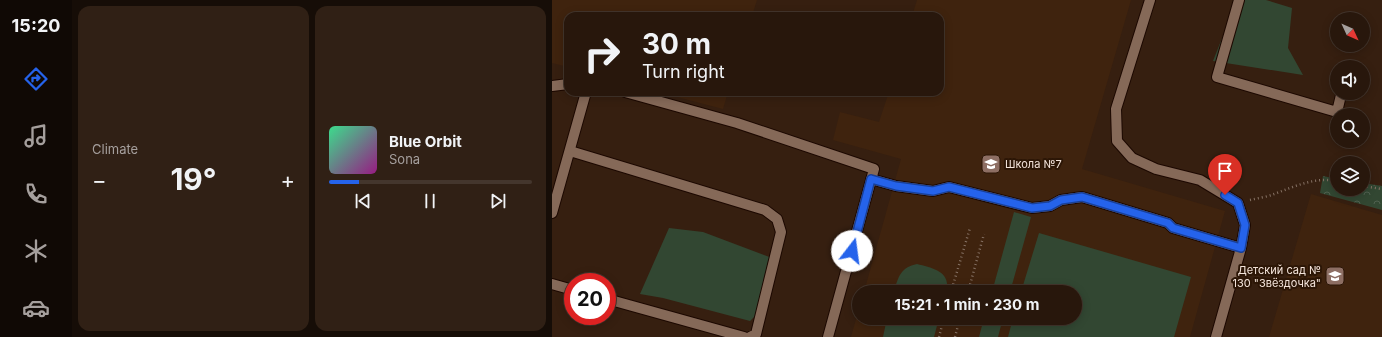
<!DOCTYPE html>
<html lang="en">
<head>
<meta charset="utf-8">
<style>
  body { margin:0; font-family:Inter,sans-serif; background:#302015; color:#f1f3f6; height:100vh; display:flex; flex-direction:column; font-size:15px; white-space:nowrap }
  * { box-sizing:border-box; margin:0 }
  p { font-size:13px; color:#a59f9d }
  .icon { flex:none; width:22px; height:22px; fill:none; stroke:currentColor; stroke-width:2; stroke-linecap:round; stroke-linejoin:round }
  .map { position:relative; flex:1; overflow:hidden }
  .details { display:flex; flex-direction:column; gap:6px; padding:6px; background:#160d07; width:480px }
  .details>* { flex:none }
  .banner { position:absolute; left:12px; top:12px; width:380px; height:84px; border-radius:12px; box-shadow:0 2px 10px #0003,0 0 0 1px #44362d; background:#28170c; color:#f1f3f6; overflow:hidden }
  .needle { width:26px; rotate:134deg }
  .controls { position:absolute; left:778px; top:12px; display:grid; gap:8px }
  .controls a { display:grid; place-items:center; width:40px; height:40px; border-radius:50%; background:#28170c; box-shadow:0 2px 10px #0003,0 0 0 1px #44362d; font-size:20px }
  .speed { position:absolute; left:12px; top:273px; display:flex; gap:8px; font-size:20px; font-weight:700; text-align:center }
  .speed>* { display:grid; place-content:center; width:52px; height:52px; border-radius:50%; background:#28170c; box-shadow:0 2px 10px #0003,0 0 0 1px #44362d; line-height:1 }
  .speed .limit { border:6px solid #d22; background:#fff; color:#111 }
  .pin { position:absolute; display:grid; place-items:center; width:34px; height:34px; color:#fff; margin:-41px -17px; border-radius:50% 50% 50% 0; rotate:-45deg; box-shadow:0 0 4px #0007 }
  .pin .icon { rotate:45deg }
  .me { position:absolute; width:44px; margin:-22px; rotate:15deg; stroke-linejoin:round; filter:drop-shadow(0 0 3px #0008) }
  .turn { display:flex; align-items:center; gap:14px; height:84px; padding:0 12px; font-size:18px }
  .turn .icon { width:52px; height:52px; stroke-width:2.5 }
  .turn b { display:block; font-size:28px; line-height:34px }
  .big { font-size:30px; font-weight:700; line-height:1.1 }
  .details .widget { flex:1; display:flex; flex-direction:column; justify-content:center; gap:6px; min-width:0; padding:0 14px; border-radius:12px; background:#302015 }
  .song { display:flex; align-items:center; gap:12px }
  .cover { width:48px; height:48px; border-radius:6px; background:linear-gradient(135deg,hsl(150 70% 55%),hsl(310 70% 35%)) }
  .played { height:4px; border-radius:2px; background:linear-gradient(90deg,#2563eb 15%,#44362d 15%) }
  .keys { display:flex; justify-content:space-around; direction:ltr }
  .heat { display:flex; justify-content:space-between; align-items:center; font-size:22px; direction:ltr }
  .details .tiles { flex:1; display:grid; gap:6px; grid-template-columns:repeat(2,1fr) }
  .trip { position:absolute; left:300px; top:285px; width:230px; height:40px; border-radius:20px; background:#28170c; box-shadow:0 2px 10px #0003,0 0 0 1px #44362d; font-weight:700; line-height:40px; text-align:center }
  main { display:flex; flex:1; min-height:0 }
  .tabs { display:flex; flex-direction:column; width:72px; justify-content:space-around; align-items:center; background:#100905; color:#a59f9d }
  .tabs .icon { width:28px; height:28px }
  .tabs .selected { color:#2563eb }
  .tabs b { font-size:18px; color:#f1f3f6 }
  .map>svg:first-child { display:block }
</style>
</head>
<body>
<main>
<nav class="tabs">
<b>15:20</b>
<svg class="icon selected" aria-label="directions" viewBox="0 0 24 24"><path d="M12 3l9 9-9 9-9-9zM9 14v-3h6M13 9l2 2-2 2"/></svg>
<svg class="icon" aria-label="music" viewBox="0 0 24 24"><path d="M9 18V5l10-2v13"/><circle cx="6" cy="18" r="3"/><circle cx="16" cy="16" r="3"/></svg>
<svg class="icon" aria-label="phone" viewBox="0 0 24 24"><path d="M5 4h4l2 5-3 2q2 4 5 5l2-3 5 2v4C11 20 4 13 5 4z"/></svg>
<svg class="icon" aria-label="climate" viewBox="0 0 24 24"><path d="M12 3v18M4 7l16 10M4 17L20 7"/></svg>
<svg class="icon" aria-label="car" viewBox="0 0 24 24"><path d="M5 17H2v-5l4-1 3-4h7l3 4 3 1v5h-3M9 17h6M6 11h13"/><circle cx="7" cy="17" r="2"/><circle cx="17" cy="17" r="2"/></svg>
</nav>
<section class="details">
<div class="tiles">
<div class="widget"><p>Climate</p>
<div class="heat"><a>−</a><b class="big">19°</b><a>+</a></div>
</div>
<div class="widget">
<div class="song"><i class="cover"></i><div><b>Blue Orbit</b><p>Sona</p></div></div>
<div class="played"></div>
<div class="keys"><svg class="icon" aria-label="previous" viewBox="0 0 24 24"><path d="M18 5L8 12l10 7zM5 5v14"/></svg><svg class="icon" aria-label="pause" viewBox="0 0 24 24"><path d="M8 5v14M16 5v14"/></svg><svg class="icon" aria-label="next" viewBox="0 0 24 24"><path d="M6 5l10 7-10 7zM19 5v14"/></svg></div>
</div>
</div>
</section>
<div class="map">
<svg width="830" height="337" viewBox="0 0 830 337">
  <defs>
    <pattern id="forest-crowns" width="20" height="18" patternUnits="userSpaceOnUse"><rect width="20" height="18" fill="#324732"/><path d="M2 6a3 3 0 1 1 6 0M12 15a3 3 0 1 1 6 0" fill="none" stroke="#50614f"/></pattern>
  </defs>
  <rect width="100%" height="100%" fill="#361f10"/>
  <path fill="#3f230e" d="M0,0H205L200,16H16V67L0,63Z
    M365,0H579L530,169L673,211L638,337H299L307,309V318H523V292H312L349,159L281,140L288,112L327,122L337,92H388V16H360Z
    M106,92H176L171,109Z
    M759,194L830,215V337H717Z"/>
  <path fill="#324732" d="M685,0H714L740,8L736,48L751,75L661,61Z
    M462,212L479,217L458,292H440Z
    M117,228L151,232L220,258L205,314L198,321L111,298L88,294Z
    M487,233L639,277L622,337H456L461,318H523V292H469Z
    M365,264C381,268 400,272 394,292H342C346,277 349,267 365,264Z
    M335,318H387L382,337H331Z
    M432,318H451L446,337H427Z"/>
  <path fill="url(#forest-crowns)" d="M771,176L785,179V189H811V183L830,186V210L768,193Z"/>
  <g fill="none" stroke-linecap="round" stroke-linejoin="round">
    <defs>
      <path id="minor" d="M598,0L564,109L565,141L580,158L604,169L648,180L686,203L693,225L689,248L664,337
        M687,0L665,77L785,112L789,95
        M0,86L16,84
        M73,92L185,123L322,169L276,337
        M18,151L213,210L225,219L229,232L204,334L198,337
        M319,179L344,186L381,191L397,187L480,208L498,206L509,200L530,197L616,223L621,228L689,248
        M0,213L34,92
        M0,284L21,290
        M55,299L192,337"/>
    </defs>
    <use href="#minor" stroke="#1c0800" stroke-width="12"/>
    <path stroke="#867265" stroke-width="2.5" stroke-dasharray="1 3" stroke-linecap="butt" d="M811,186L830,189
      M698,200C706,198 715,197 722,194C744,186 762,177 785,181
      M399,292L418,228
      M416,292L432,234
      M387,337L392,318
      M403,337L408,318"/>
    <use href="#minor" stroke="#856958" stroke-width="10"/>
  </g>
  <g fill="none" stroke-linecap="round" stroke-linejoin="round">
    <defs>
      <path id="route" d="M300,251L319,179L344,186L381,191L397,187L480,208L498,206L509,200L530,197L616,223L621,228L689,248L693,225L686,203L673,195"/>
    </defs>
    <use href="#route" stroke="#184099" stroke-width="10"/>
    <use href="#route" stroke="#2563eb" stroke-width="7"/>
  </g>
  <defs>
    <symbol id="school-square" viewBox="-11 -11 22 22"><rect x="-9" y="-9" width="18" height="18" rx="4" fill="#8d6e63" stroke="#2c1606"/><path d="M0-5L7-2L0 1L-7-2ZM-4 1L0 2.5L4 1V4Q0 6-4 4Z" fill="#fff"/></symbol>
  </defs>
  <g fill-rule="evenodd">
    <use href="#school-square" x="428" y="153" width="22" height="22"/>
    <use href="#school-square" x="772" y="265" width="22" height="22"/>
  </g>
  <g text-anchor="middle" stroke-width="4" stroke-linejoin="round" paint-order="stroke">
    <g font-size="11" fill="#f3e3da" stroke="#2c1606" text-anchor="start">
      <text x="453" y="168">Школа №7</text>
      <text x="769" y="274" text-anchor="end">Детский сад №<tspan x="769" dy="13">130 "Звёздочка"</tspan></text>
    </g>
  </g>
</svg>
<div class="controls">
<a><svg class="needle" viewBox="-14 -14 28 28"><path d="M0-13l5 13h-10z" fill="#e53935"/><path d="M0 13l5-13h-10z" fill="#a59f9d"/></svg></a>
<a><svg class="icon" aria-label="sound" viewBox="0 0 24 24"><path d="M4 9h4l5-4v14l-5-4H4zM17 9q2 3 0 6"/></svg></a>
<a><svg class="icon" aria-label="search" viewBox="0 0 24 24"><circle cx="10" cy="10" r="6"/><path d="M15 15l6 6"/></svg></a>
<a><svg class="icon" aria-label="layers" viewBox="0 0 24 24"><path d="M12 4l9 5-9 5-9-5zM3 14l9 5 9-5"/></svg></a>
</div>
<div class="speed"><div class="limit">20</div></div>
<div class="pin" style="left:673px;top:195px;background:#d93025"><svg class="icon" aria-label="arrive" viewBox="0 0 24 24"><path d="M6 21V4h12l-3 4 3 4H6"/></svg></div>
<svg class="me" style="left:300px;top:251px" viewBox="-20 -20 40 40"><circle r="19" fill="#fff"/><path d="M0-13L10 11 0 6-10 11z" fill="#2563eb"/></svg>
<div class="trip">15:21 · 1 min · 230 m</div>
<div class="banner">
<div class="turn"><svg class="icon" aria-label="right" viewBox="0 0 24 24"><path d="M7 20v-9h11M14 6l5 5-5 5"/></svg><div><b>30 m</b>Turn right</div></div>
</div>
</div>
</main>
</body>
</html>
